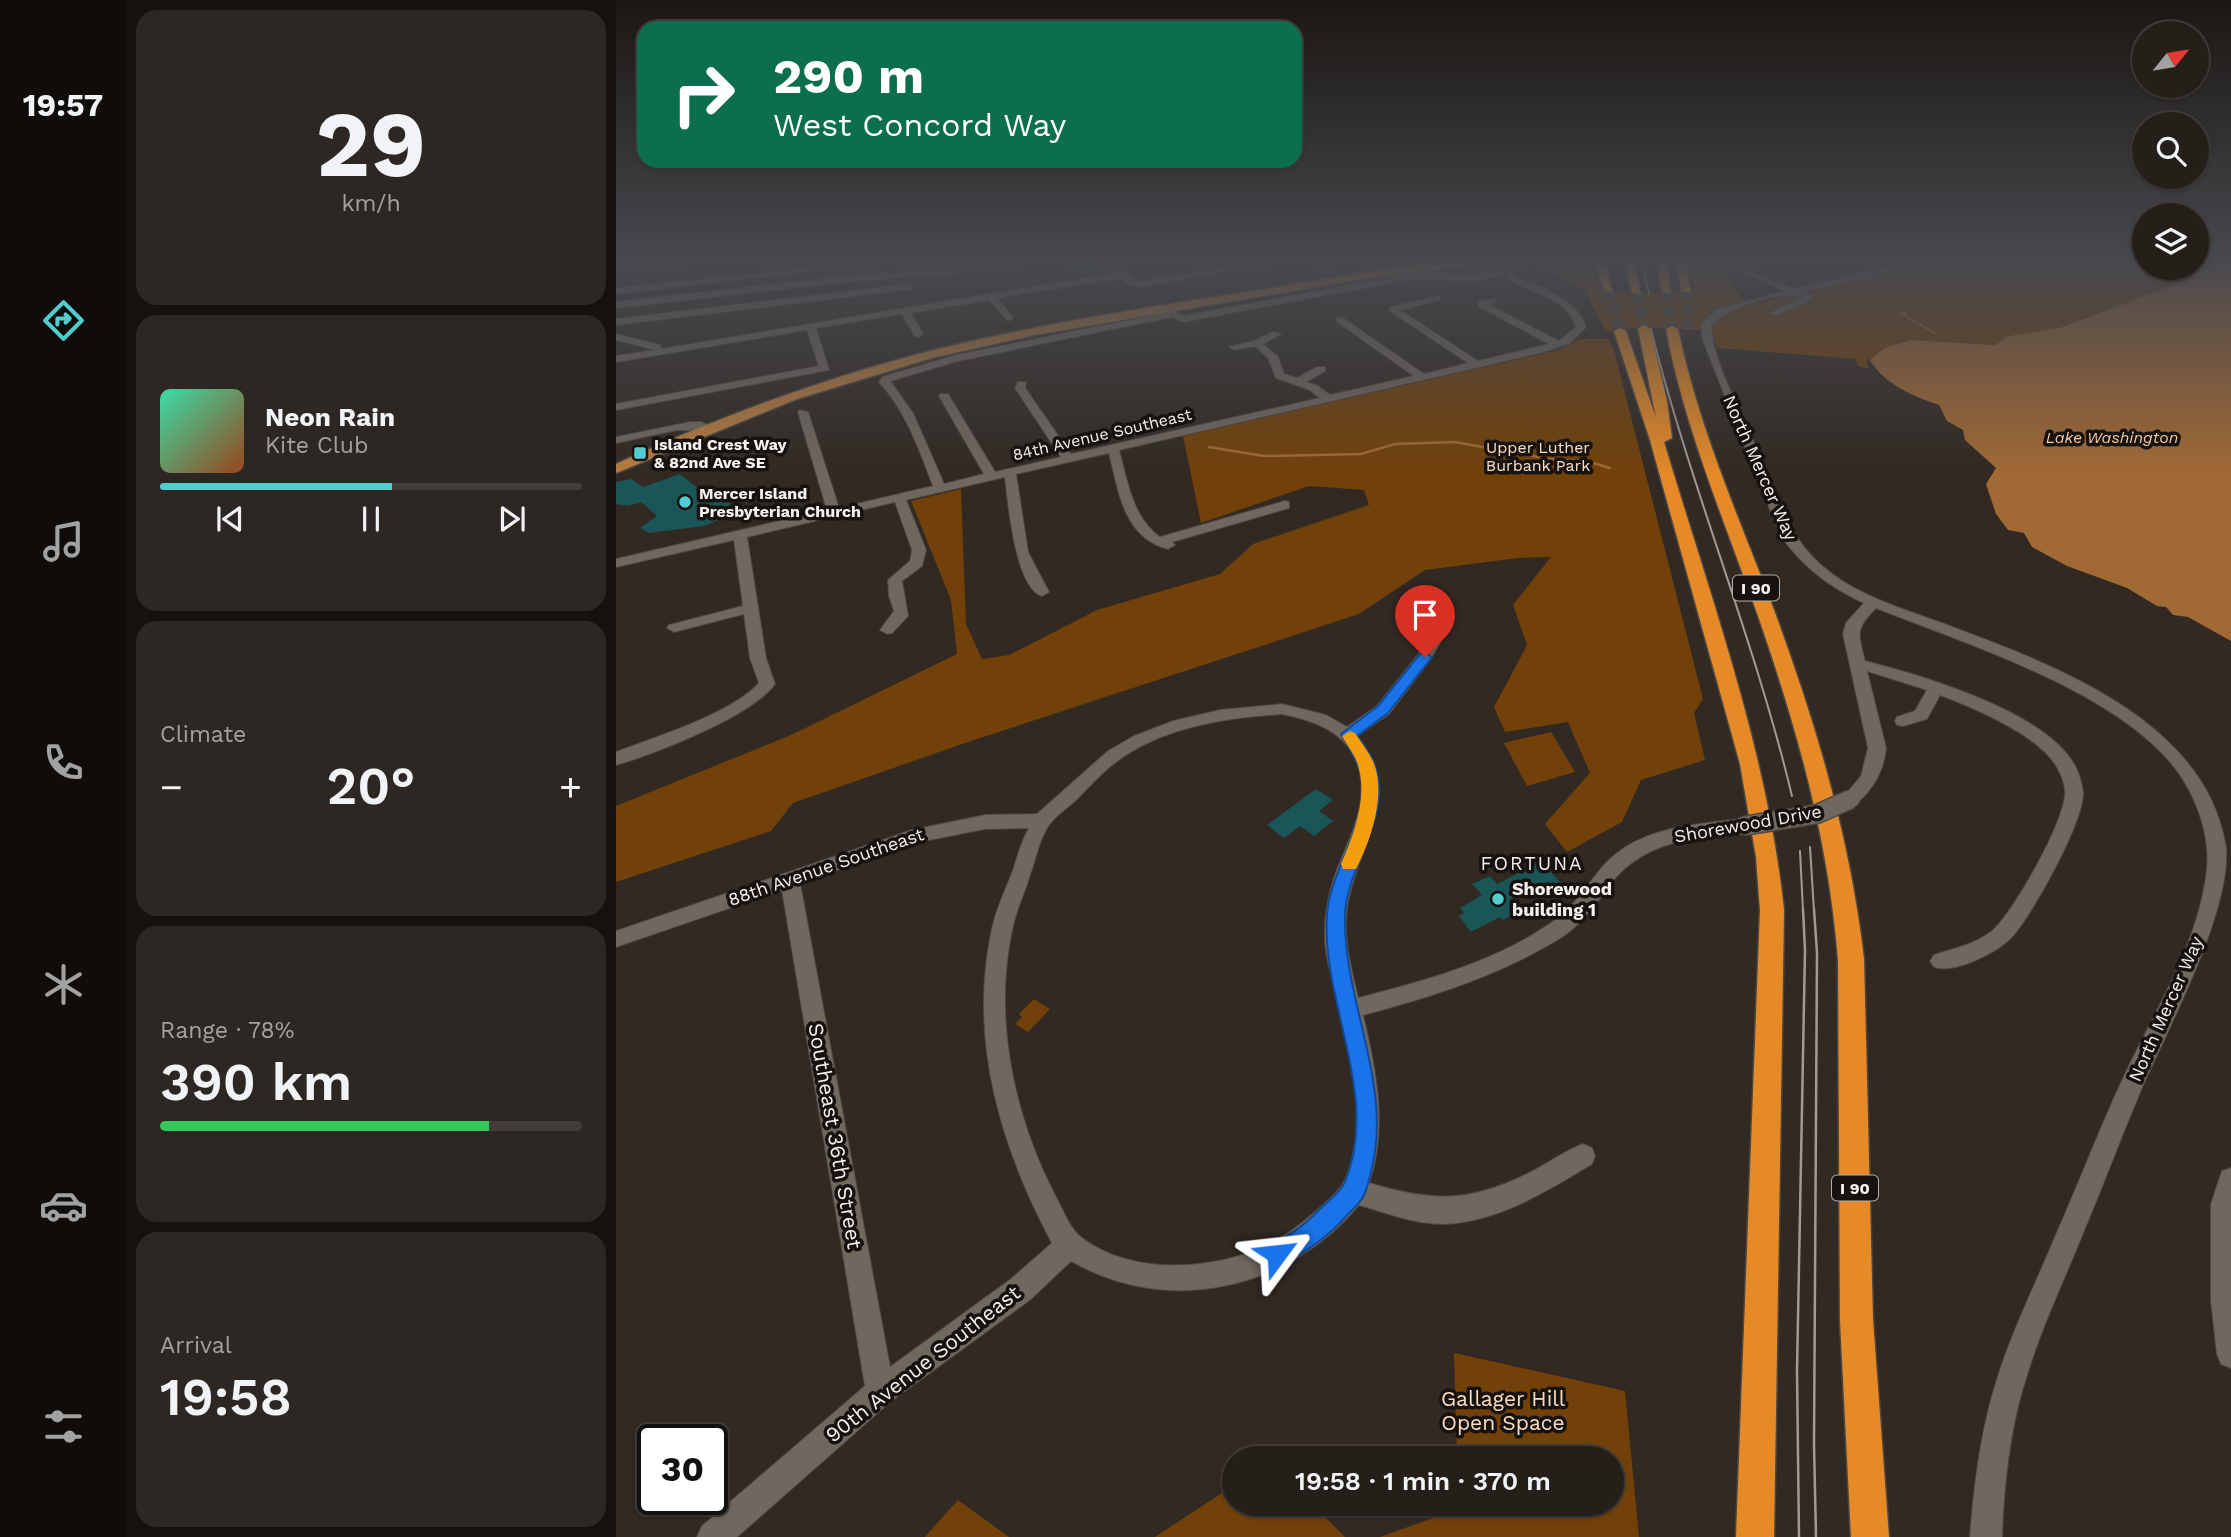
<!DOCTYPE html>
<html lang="en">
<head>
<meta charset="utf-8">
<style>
  body { margin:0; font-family:"Work Sans",sans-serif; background:#2d2723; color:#f1f3f6; height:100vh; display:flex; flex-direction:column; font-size:26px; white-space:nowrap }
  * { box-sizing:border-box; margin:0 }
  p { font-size:23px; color:#a3a2a2 }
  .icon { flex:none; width:38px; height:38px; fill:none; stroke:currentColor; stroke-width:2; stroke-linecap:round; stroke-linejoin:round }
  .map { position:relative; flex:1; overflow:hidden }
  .side { display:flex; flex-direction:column; gap:10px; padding:10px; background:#14110e; width:490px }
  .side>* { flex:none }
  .guide { position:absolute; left:21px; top:21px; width:665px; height:147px; border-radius:21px; box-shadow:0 2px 5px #0004,0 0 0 2px #423d39; background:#0b6e4f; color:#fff; overflow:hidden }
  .needle { width:46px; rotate:60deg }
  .tools { position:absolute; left:1516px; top:21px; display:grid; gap:14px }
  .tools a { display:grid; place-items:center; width:77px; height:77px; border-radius:50%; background:#251f1a; box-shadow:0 2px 5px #0004,0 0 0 2px #423d39; font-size:35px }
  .speed { position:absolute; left:21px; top:1424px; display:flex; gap:14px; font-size:35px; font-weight:700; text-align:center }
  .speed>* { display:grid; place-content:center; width:91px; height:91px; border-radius:50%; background:#251f1a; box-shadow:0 2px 5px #0004,0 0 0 2px #423d39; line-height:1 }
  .speed .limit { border:4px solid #111; border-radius:10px; background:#fff; color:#111 }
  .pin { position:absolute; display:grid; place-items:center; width:60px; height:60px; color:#fff; margin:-72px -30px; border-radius:50% 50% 50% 0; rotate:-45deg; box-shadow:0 0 7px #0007 }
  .pin .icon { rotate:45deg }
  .me { position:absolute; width:77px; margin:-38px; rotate:60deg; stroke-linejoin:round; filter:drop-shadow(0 0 5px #0008) }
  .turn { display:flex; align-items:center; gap:24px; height:147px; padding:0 21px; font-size:32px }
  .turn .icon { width:91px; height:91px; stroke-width:2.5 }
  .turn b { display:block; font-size:49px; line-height:60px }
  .big { font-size:52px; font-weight:600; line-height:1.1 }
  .side .tile { flex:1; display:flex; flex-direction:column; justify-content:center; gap:10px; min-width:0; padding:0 24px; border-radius:21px; background:#2d2723 }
  .side .dial { align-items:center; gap:0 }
  .dial b { font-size:91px; line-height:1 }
  .song { display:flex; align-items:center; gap:21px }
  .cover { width:84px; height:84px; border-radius:10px; background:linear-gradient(135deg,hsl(160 70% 55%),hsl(20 70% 35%)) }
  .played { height:7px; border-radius:4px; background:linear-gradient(90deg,#52cdcf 55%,#423d39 55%) }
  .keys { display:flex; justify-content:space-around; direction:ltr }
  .heat { display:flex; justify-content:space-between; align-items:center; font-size:38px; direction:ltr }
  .charge { height:10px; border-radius:5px; background:linear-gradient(90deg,#34c759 78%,#423d39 0) }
  .trip { position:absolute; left:606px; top:1446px; width:402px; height:70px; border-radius:35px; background:#251f1a; box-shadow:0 2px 5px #0004,0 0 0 2px #423d39; font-weight:600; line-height:70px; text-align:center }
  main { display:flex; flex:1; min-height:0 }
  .tabs { display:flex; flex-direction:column; width:126px; justify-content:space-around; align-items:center; background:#0f0c0a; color:#a3a2a2 }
  .tabs .icon { width:49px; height:49px }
  .tabs .selected { color:#52cdcf }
  .tabs b { font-size:32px; color:#f1f3f6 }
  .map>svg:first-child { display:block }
</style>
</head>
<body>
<main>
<nav class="tabs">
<b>19:57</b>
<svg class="icon selected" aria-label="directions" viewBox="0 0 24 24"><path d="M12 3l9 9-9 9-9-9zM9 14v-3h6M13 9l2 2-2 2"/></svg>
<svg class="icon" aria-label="music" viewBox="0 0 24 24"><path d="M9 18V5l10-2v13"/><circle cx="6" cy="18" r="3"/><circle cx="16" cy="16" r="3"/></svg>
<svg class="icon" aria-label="phone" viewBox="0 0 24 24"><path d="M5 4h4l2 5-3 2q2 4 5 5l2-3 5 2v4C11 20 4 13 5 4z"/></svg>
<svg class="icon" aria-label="climate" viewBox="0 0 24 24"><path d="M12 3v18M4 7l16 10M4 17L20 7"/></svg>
<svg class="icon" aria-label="car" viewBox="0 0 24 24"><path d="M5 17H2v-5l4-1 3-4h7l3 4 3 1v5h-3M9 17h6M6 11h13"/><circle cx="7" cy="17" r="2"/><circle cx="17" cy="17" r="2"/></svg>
<svg class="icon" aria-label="filters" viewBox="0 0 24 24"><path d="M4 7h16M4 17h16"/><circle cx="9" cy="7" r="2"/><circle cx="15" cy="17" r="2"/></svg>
</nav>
<section class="side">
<div class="tile dial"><b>29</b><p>km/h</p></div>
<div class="tile">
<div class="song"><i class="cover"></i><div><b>Neon Rain</b><p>Kite Club</p></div></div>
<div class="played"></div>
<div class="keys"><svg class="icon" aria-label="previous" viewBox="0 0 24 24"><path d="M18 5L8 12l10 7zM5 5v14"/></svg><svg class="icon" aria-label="pause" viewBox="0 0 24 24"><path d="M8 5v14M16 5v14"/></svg><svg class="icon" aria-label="next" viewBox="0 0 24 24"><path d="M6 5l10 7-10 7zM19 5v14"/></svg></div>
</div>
<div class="tile"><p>Climate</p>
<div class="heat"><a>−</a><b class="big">20°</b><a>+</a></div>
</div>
<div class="tile"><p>Range · 78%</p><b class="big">390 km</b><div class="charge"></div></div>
<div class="tile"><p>Arrival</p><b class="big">19:58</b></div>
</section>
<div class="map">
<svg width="1615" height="1537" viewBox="0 0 1615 1537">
  <rect width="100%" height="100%" fill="#312922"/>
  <path fill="#724109" d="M286,260H402L299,272L293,271Z
    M914,260H972L989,292L1044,294L1080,289L1070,266L1074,260H1099L1131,305L1309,264L1314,260H1528V268H1580V260H1614L1583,274L1588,277L1570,281L1571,283L1565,282L1445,327L1393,336L1379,345L1295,340L1269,348L1257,358L1250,360L1252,368L1243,367L1239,359L1101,348L1095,331L1024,327L990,332L968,289L926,269Z
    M963,339H993L999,354L1087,699L1078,713L1089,760L1025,780L1006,822L951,852L929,824L974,773L952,722L889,732L878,707L911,645L897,605L935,557L902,558L809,570L743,614L352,742L177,803L155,831L0,882V806L175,735L341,654L335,600L295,501L345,489L350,624L366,659L393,655L481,610L604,574L637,544L753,505L748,490L693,486L585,523L567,436L943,350Z
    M935,732L959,772L911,786L888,743Z
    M418,999L434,1009L412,1032L399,1024L406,1017L403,1014Z
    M838,1353L1009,1391L1023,1537H764L842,1509L843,1503H996V1458H841Z
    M618,1485V1503H695L729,1537H539Z
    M342,1500L393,1537H309Z"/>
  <path fill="#a16934" d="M1615,260V641L1572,617L1557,615L1550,607L1541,606L1511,588L1451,566L1416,547L1408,533L1392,530L1380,514L1370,484L1380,468L1349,440L1347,430L1331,421L1323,405C1297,396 1269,385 1254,360L1269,348L1295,340L1379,345L1393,336L1446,327L1565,282L1570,283L1569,281L1588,277L1582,274Z"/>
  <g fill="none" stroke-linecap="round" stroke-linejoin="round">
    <path stroke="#a16934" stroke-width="2" d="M1290,313H1284L1319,333"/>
    <path stroke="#a16934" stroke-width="2.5" d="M593,447L648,456L745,454L779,444L839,442L933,459L970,461L994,468"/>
  </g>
  <path fill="#1a5557" d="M447,260H470L482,271L462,275Z
    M64,474L97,500L105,497L114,504L110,517L88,526L33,533L24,528L41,516L25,502L12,506L0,504V482L15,479L27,487Z
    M700,789L717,800L703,811L717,821L698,836L684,826L668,838L651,825Z
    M925,862L948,886L931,896L920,885L894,899L904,910L887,920L884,917L855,932L843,916L848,913L844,908L866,895L856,884L874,876L881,884Z"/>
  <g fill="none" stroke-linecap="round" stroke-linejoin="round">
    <path stroke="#4f4740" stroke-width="10" stroke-dasharray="10 5" stroke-linecap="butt" d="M993,291L1004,331
      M1071,291L1072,330
      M1051,292L1056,329
      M1021,293L1028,328"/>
    <defs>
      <path id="minor" d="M75,260H100L0,272V268Z
        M268,260L283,261L0,294V288Z
        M404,260H423L343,273L240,281L0,308V302L240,275L343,269Z
        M484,260H493L517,280L523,281L658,260H676L523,287L511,284L504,278L381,298L397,318L392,321L373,300L295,313L307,334L302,337L299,336L286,314L200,328L213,370L0,410V404L203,366L191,330L0,362V356L39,350L0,340V334L44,345L45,349L499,273Z
        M695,260H704L719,271L712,273Z
        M896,260H904L905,266L897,275C923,287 960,297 970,327L954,343L928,352L503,450C512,482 516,517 544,537L669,501L673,502V508L556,542L559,545L552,549C507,537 503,492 493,453L400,474L412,552L433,592L426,596C399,588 392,502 389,477L290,500L310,550L306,566L286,581L292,616L276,633L271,634L264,630L278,611L273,596L272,580L294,561L296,550L279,502L131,537L150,658L159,684C136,716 39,754 0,765V752C39,737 115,714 143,683L134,658L128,614L58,632L51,628L53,625L127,606L118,540L0,567V559L211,510L182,412L183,410L192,412L223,508L317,486C303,449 290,411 263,382L266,377L340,355L548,313L543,309L548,306L568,316L801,272L860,275L889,270L897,265ZM889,275C909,295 950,294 960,327L943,341L873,305L879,303V299L862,302V306L933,344L862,361L784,310L824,300V296L774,307V311L852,363L808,374L727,318H721V322L798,376L714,395L702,386L690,382L709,371V367H701L681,378L668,374L662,357L647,344L665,334L657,332L638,341L613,347L618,350L639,346L652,358L660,378L694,390L704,398L455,454L409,388L410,382H402L399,388L445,457L379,472L332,394H324L323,396L368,474L328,484L297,413L274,381L342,361L556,317L567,322L801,278L860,281Z
        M1099,260H1109L1178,289L1302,260H1313L1302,266L1186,292L1195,296V300L1161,315L1153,313L1185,298C1165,289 1110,309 1095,325C1098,364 1121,403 1136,438C1155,481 1168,532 1204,564C1238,595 1285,608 1326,623C1433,663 1591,719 1610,848C1615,912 1551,1030 1525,1090C1504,1139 1486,1189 1465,1238C1447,1283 1426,1326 1412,1372C1394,1425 1388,1481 1386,1537H1354C1358,1483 1365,1428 1382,1376C1398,1326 1422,1279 1442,1230C1465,1178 1485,1125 1509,1074C1540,1009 1583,942 1591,869C1594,836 1582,802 1564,775C1508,693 1350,644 1260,608C1239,629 1242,633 1249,661C1305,675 1431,712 1459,766C1463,773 1466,784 1467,792C1469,820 1415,917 1395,938C1380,953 1338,974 1318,967L1314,961L1318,955C1338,948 1358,945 1376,931C1397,913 1451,819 1449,791C1449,785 1446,776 1443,771C1427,736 1358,708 1324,695L1311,719L1287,726L1281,725L1279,721L1281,717L1299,711L1311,690L1251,671L1270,748C1268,770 1258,788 1241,803H1229L1226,799L1245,776L1252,748L1227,634L1230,623L1248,603C1213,587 1187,567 1164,535L1086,338L1085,324L1099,310L1169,291Z
        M293,284L296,289L0,325V319Z
        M74,422H85L99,428L93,431L61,430L0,443V437Z
        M829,618L836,622L814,660L773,714L741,736C790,797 740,844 731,908C727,940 735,967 742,998C809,981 883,961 939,920C960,905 972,883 989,864C1023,827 1079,824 1127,819L1134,821L1136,826L1134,831L1127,833C1078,837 1029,841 996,882C981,902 967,923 946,937C885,975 815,997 747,1015C760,1070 772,1128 753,1183C818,1202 853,1203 915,1172C932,1163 949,1151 967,1144L976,1148L979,1156L976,1164C931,1191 880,1223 827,1224C798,1224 770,1213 743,1205C672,1290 552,1317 455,1261L415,1299L274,1402L121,1537H81L86,1526L249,1386L166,890L0,947V931L296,830L369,815L421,814L492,751L518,736L557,721L604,710L666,704L710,715L731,727L761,706L802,655L824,619ZM666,714C695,720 728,730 740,761C757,801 731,841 718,878C712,897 708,918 709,938C709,956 715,973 719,990C732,1048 754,1121 730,1178C724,1192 710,1202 699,1212C684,1225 668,1238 649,1246C595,1271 515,1275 466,1238C454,1229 448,1212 441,1199C398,1118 376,1017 397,926C401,908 409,892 414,875C420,859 423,839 433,825C440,815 452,808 461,799C473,787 485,773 500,762C547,727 608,718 666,714ZM413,828C405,842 401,858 396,873C389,891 380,909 376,929C352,1038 384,1146 436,1243L395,1279L274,1367L184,883L298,843L369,829Z
        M1615,1168V1368L1605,1364L1601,1354L1595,1301V1204L1606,1171Z"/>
      <path id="major" d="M816,260H835L771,275L419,335L316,358L181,399L0,473V464C100,418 203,380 310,352C476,310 648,293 816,260Z"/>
      <path id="highway" d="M849,260H874L869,263L725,282L720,279L725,276Z
        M978,260H988L997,293L988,291Z
        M1008,260H1018L1025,295L1016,293Z
        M1041,260H1051L1055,294L1046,292Z
        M1059,260H1069L1075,293L1066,291Z
        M1028,325L1034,328L1051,401L1056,438L1048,442C1094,596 1151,750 1168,910L1158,1537H1120L1144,910L1140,857L1124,764L1034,440L998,331L1004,328L1010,331L1040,418L1022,328Z
        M1056,326L1062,329C1082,426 1123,518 1158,610C1200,724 1234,838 1248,959L1257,1320L1273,1537H1235L1224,1320L1222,959C1212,837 1181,728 1141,613C1108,520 1068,426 1050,329Z"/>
    </defs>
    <use href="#minor" stroke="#4e4741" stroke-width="2"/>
    <use href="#major" stroke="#4e4741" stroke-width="3"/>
    <use href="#highway" stroke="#4e4741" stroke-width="3"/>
    <use href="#minor" fill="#70675f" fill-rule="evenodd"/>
    <use href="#major" fill="#b77c3e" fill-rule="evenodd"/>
    <use href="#highway" fill="#e68a28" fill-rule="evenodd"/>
    <path stroke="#a19b95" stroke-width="2" d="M1025,260L1033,293
      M1035,329C1074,487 1138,637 1176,796
      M1194,847L1198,911
      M1184,851L1187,911"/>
    <path stroke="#a19b95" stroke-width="2.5" d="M1198,909L1201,953L1198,1444L1200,1537
      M1183,1537L1181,1371L1189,950L1187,909"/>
    <defs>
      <path id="minor-bridge" d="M1127,826L1201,814L1235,799"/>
    </defs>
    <use href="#minor-bridge" stroke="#4e4741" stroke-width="21" stroke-linecap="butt"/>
    <use href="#minor-bridge" stroke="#70675f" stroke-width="18"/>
  </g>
  <linearGradient id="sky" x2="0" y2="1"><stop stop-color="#1b1713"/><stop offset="0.55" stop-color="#48494f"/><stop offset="1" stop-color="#48494f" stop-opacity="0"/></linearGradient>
  <rect width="1615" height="475" fill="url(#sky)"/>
  <path fill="#1a73e8" stroke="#114b97" stroke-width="2" d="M809,653L816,657L772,713L741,736C746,744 754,753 758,763C779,815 730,864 729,916C727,1002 778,1085 755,1172C753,1180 751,1190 747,1197C742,1206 732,1213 726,1221C706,1241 687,1255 661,1266L653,1262L649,1254L653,1245C673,1237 689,1225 704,1209C712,1201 725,1192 729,1182C765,1094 705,1003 711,915C714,864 764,813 741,762C737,752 730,743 725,734L762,706L804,654Z"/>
  <path fill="#f59e0b" d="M734,731L739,733C745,742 752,751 757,761C771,793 755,840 740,869H727L725,864C738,834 752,798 742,765C739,755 731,745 726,736Z"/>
  <g fill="#52cdcf" stroke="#16120f" stroke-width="2.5">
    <rect x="17" y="446" width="14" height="14" rx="3.5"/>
    <circle cx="69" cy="502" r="7"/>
    <circle cx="882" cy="899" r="7"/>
  </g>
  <g text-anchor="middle" stroke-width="7" stroke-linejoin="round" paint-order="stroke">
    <g font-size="16" fill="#f7f1ed" stroke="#16120f">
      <text transform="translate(486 434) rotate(-13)" y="6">84th Avenue Southeast</text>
    </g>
    <g font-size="16" font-style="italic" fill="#fac9a0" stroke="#16120f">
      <text x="1496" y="443">Lake Washington</text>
    </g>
    <g font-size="16" font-weight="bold" fill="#f7f1ed" stroke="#16120f" text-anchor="start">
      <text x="38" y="450">Island Crest Way<tspan x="38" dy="18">&amp; 82nd Ave SE</tspan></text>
      <text x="83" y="499">Mercer Island<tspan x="83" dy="18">Presbyterian Church</tspan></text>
    </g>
    <g font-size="16" fill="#fddcc1" stroke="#16120f">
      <text x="922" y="453">Upper Luther<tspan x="922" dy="18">Burbank Park</tspan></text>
    </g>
    <g fill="#16120f" stroke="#b4aeaa" stroke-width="2">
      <rect x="1117" y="575.5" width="46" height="25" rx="5"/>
      <rect x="1216" y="1175.5" width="46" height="25" rx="5"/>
    </g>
    <g font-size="16" font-weight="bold" fill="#f7f1ed">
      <text x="1140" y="594">I 90</text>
      <text x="1239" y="1194">I 90</text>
    </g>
    <g font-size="18" fill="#f7f1ed" stroke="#16120f">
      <text transform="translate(1144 468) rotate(66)" y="6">North Mercer Way</text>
      <text transform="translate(1132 824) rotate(-10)" y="6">Shorewood Drive</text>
      <text transform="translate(210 867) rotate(-19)" y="6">88th Avenue Southeast</text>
      <text transform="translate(1550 1009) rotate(-66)" y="6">North Mercer Way</text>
    </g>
    <g font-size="18" font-weight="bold" fill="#f7f1ed" stroke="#16120f" text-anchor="start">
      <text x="896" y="895">Shorewood<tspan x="896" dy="21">building 1</tspan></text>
    </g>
    <g font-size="19" letter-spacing="2" fill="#f7f1ed" stroke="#16120f">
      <text x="916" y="870">FORTUNA</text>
    </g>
    <g font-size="21" fill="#f7f1ed" stroke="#16120f">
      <text transform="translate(219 1136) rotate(80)" y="7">Southeast 36th Street</text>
      <text transform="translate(307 1364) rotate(-38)" y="7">90th Avenue Southeast</text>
    </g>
    <g font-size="21" fill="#fddcc1" stroke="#16120f">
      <text x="887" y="1406">Gallager Hill<tspan x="887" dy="24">Open Space</tspan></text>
    </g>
  </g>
</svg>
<div class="tools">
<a><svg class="needle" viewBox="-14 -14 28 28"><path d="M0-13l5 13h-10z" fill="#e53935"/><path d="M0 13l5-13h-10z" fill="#a3a2a2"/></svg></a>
<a><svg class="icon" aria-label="search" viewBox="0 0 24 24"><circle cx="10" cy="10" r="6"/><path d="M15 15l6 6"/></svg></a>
<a><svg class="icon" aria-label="layers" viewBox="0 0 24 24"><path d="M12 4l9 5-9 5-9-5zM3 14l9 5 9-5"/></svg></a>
</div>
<div class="speed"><div class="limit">30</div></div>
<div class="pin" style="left:809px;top:657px;background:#d93025"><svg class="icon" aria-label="arrive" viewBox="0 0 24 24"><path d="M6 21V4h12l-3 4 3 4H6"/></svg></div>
<svg class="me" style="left:661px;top:1254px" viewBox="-20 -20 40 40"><path d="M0-17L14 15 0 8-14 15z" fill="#1a73e8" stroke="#fff" stroke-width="4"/></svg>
<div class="trip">19:58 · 1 min · 370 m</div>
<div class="guide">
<div class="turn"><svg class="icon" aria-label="right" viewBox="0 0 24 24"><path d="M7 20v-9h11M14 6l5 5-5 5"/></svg><div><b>290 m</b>West Concord Way</div></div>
</div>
</div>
</main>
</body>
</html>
